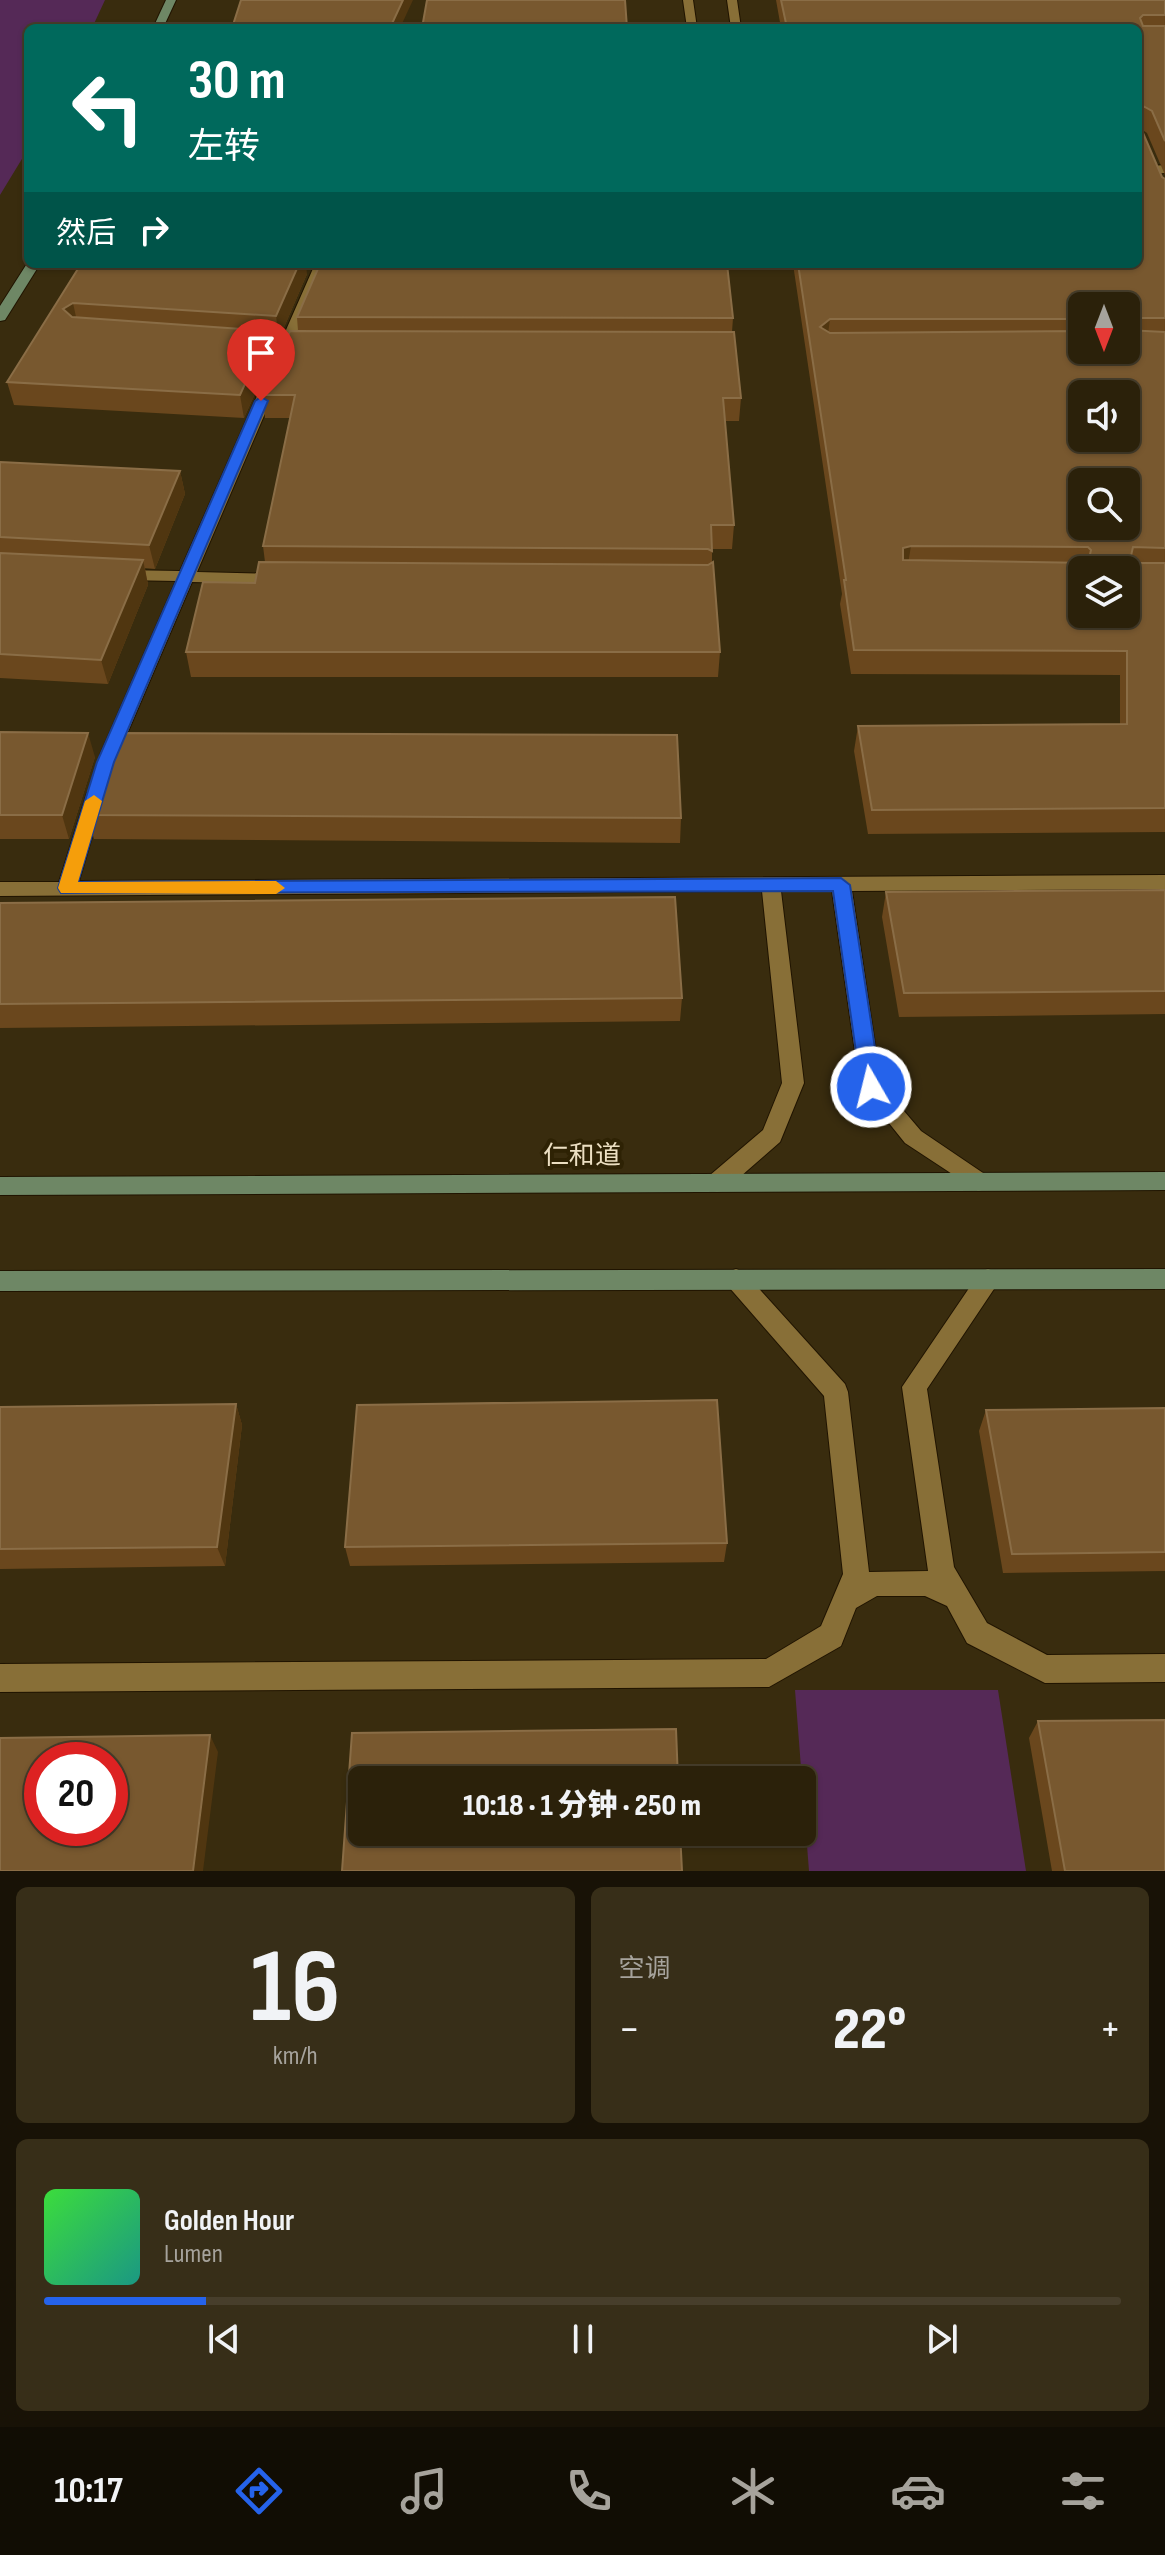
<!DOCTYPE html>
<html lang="zh">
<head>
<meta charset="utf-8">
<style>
  body { margin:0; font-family:"Sofia Sans Condensed","Noto Sans SC",sans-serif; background:#372e18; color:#f1f3f6; height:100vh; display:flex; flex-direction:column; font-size:30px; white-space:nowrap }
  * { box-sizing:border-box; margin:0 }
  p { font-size:26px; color:#a6a39c }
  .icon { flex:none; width:44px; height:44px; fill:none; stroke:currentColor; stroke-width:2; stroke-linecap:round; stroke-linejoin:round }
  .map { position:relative; height:1871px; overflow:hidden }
  .panel { display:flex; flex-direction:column; gap:16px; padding:16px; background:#181206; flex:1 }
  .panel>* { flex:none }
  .guide { position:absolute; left:24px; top:24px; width:1118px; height:244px; border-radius:12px; box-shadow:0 2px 6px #0004,0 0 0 2px #473e2b; background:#00695c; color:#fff; overflow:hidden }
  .needle { width:52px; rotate:180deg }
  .buttons { position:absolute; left:1068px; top:292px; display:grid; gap:16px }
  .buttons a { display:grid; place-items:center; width:72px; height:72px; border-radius:12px; background:#2b210a; box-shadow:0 2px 6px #0004,0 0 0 2px #473e2b; font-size:40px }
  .speed { position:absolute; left:24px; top:1742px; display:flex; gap:16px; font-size:40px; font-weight:700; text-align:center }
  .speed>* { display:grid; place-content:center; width:104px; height:104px; border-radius:50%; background:#2b210a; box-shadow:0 2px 6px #0004,0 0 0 2px #473e2b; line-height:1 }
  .speed .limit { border:12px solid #d22; background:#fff; color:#111 }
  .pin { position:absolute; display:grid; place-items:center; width:68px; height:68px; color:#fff; margin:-82px -34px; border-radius:50% 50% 50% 0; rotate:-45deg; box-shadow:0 0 8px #0007 }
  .pin .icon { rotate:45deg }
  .me { position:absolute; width:88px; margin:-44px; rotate:352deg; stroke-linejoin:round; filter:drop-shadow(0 0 6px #0008) }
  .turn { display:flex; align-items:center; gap:28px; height:168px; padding:0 32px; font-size:36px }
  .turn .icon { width:104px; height:104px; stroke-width:2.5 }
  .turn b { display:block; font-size:56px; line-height:68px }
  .then { display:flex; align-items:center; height:76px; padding:0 32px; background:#0003; gap:16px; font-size:30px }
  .big { font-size:60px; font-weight:800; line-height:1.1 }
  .panel .tile { flex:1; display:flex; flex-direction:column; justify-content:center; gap:12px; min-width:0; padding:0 28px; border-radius:12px; background:#372e18 }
  .panel .dial { align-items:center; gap:0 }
  .dial b { font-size:104px; line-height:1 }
  .song { display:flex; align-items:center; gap:24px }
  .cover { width:96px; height:96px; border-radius:12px; background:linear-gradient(135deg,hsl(120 70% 55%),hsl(170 70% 35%)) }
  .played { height:8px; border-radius:4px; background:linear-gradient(90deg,#2563eb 15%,#473e2b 15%) }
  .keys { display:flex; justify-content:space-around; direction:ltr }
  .heat { display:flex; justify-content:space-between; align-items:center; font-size:44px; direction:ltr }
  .panel .tiles { flex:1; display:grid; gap:16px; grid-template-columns:1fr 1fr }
  .tile:last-child { grid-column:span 2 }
  .trip { position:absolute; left:348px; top:1766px; width:468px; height:80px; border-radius:12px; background:#2b210a; box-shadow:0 2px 6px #0004,0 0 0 2px #473e2b; font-weight:800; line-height:80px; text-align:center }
  .tabs { display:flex; height:128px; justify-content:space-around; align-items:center; background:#110d04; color:#a6a39c }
  .tabs .icon { width:56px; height:56px }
  .tabs .active { color:#2563eb }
  .tabs b { font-size:36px; color:#f1f3f6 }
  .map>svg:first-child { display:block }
</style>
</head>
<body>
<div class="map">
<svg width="1165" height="1871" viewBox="0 0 1165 1871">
  <rect width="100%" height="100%" fill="#392c0e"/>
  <path fill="#552957" d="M0,0H105L92,28H28V149L0,195Z
    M795,1690H998L1026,1871H809Z"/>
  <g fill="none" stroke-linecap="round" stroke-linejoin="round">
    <defs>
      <path id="service" d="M683,0H693L697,28H687Z
        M727,0H737L741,28H731Z
        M1165,165V173L1138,175V167Z
        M315,264H329L197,572L282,574L290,579L282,584L192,582L118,755L109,761L103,759L100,755L176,581L122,580L114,575L122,570L180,571Z
        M96,787L105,793L79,881L1165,875V889L852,891L881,1084L921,1131L986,1175L989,1182L986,1189L978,1191L905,1143L860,1087L832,891H781L804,1083L780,1142L725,1190L717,1192L709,1190L706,1183L709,1176L763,1130L782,1083L762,891L0,896V882H59L87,793Z
        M736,1269L744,1272L845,1384L848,1392L869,1572L928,1571L902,1387L980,1272L988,1269L996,1272L1000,1279L996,1286L927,1389L954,1567L987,1623L1047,1655L1165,1654V1682L1045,1683L967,1643L947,1606L925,1596H877L856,1608L841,1646L769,1687L0,1692V1664L766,1659L821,1626L843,1574L824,1396L728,1286L724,1279L728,1272Z"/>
      <path id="secondary" d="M166,0H176L163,28H153Z
        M28,262L40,264L5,320L0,321V306Z
        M1165,1172V1190L0,1195V1177Z
        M1165,1269V1289L0,1291V1271Z"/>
    </defs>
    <use href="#service" stroke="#201400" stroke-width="2"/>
    <use href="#secondary" stroke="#201400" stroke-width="2"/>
    <use href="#service" fill="#886f37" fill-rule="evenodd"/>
    <use href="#secondary" fill="#6e8765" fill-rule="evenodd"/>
  </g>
  <path fill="#6a471d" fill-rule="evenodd" d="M776,0H1165V175L1147,133L1141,129L1162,177L1165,179V832L868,834L854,751L858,726L1120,724V675L851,674L840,604L842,594L793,264H1138V28H781ZM1082,306L1126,350H1082Z
    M81,264L307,274L279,339L270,338L273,354L244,418L14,405L7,382Z
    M297,317L733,318L732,332L741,398L739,421H725L734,525L732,549H712V563L720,652L718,677H191L186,652L255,583L265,562L263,546L290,418H265L262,395L298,331Z
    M0,462L180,471L185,494L155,569L145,568L148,585L108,684L0,678Z
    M0,732L95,757L69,839H0Z
    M87,815L681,818L680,843L94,839Z
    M1165,890V1014L899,1017L882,917L886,892Z
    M0,903L682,998L680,1021L0,1028Z
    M236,1404L242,1425L225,1566L0,1569V1407Z
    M1165,1408V1571L1003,1573L979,1431L986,1410Z
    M727,1543L724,1562L350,1566L345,1547Z
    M1038,1721L1165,1871H1052L1029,1738Z"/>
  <path fill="#503610" d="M403,0H413L400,28H390Z
    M299,264H306L307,274L279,339L276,316Z
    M73,303L78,326L63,309Z
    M830,319L827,342L820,327Z
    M269,331L273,354L244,418L240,395Z
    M180,471L185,494L155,569L149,545Z
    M911,546L907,570L899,572L903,548Z
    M143,560L148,585L108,684L101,660Z
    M88,733L95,757L69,839L62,815Z
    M236,1404L242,1425L225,1566L217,1547Z
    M210,1735L218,1752L203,1871H193Z"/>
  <path fill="#78582f" stroke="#8a6d46" stroke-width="2" fill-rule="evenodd" d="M241,0H403L390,28H232Z
    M427,0H625L627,28H422Z
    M781,0H1165V15H1143L1140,18L1143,26H1165V141L1152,111L1143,106L1140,126L1162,177L1165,179V318H1132L1126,328V306H1082V319H830L820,327L830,333L1082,331V350H1126V330L1165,332V548L1133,547L1130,560L1133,563H1165V808L872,810L858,726L1127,724V651L854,650L844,580H846L798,264H1138V28H787ZM1082,394H1126V438H1082ZM1082,482H1126V526H1082ZM911,546L1088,547L1091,550L1088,563L903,560V548ZM1082,570H1126V614H1082Z
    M81,264H299L276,316L73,303L63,309L72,317L269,331L240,395L7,382Z
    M320,264H727L733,318L297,317Z
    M290,331L734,332L741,398H723L734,525H711L712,551L708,549L263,546L295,395H262Z
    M0,462L180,471L149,545L0,537Z
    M0,553L143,560L101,660L0,654Z
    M259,562L708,565L713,562L720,652H186L203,582L255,583Z
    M0,732L88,733L62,815H0Z
    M113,733L677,735L681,818L87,815Z
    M1165,890V991L904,993L886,892Z
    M675,897L682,998L0,1004V903Z
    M717,1400L727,1543L345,1547L357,1405Z
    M236,1404L217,1547L0,1549V1407Z
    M1165,1408V1552L1012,1554L986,1410Z
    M1165,1720V1871H1065L1038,1721Z
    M676,1729L678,1780H362V1832H680L682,1871H342L352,1733Z
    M210,1735L193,1871H0V1738ZM42,1760H110V1828H42Z"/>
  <path fill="#2563eb" stroke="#184099" stroke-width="2" d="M261,397L268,401L114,762L78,882L841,878L850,885L881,1087L878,1092H864L861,1087L833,891L61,893L58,888L97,762L255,401Z"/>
  <path fill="#f59e0b" d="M94,795L102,801L78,882L276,881L285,888L276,894L61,893L58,888L85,801Z"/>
  <g text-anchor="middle" stroke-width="8" stroke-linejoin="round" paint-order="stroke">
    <g font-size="26" fill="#ecdfc2" stroke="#2e2204">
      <text x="582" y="1164">仁和道</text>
    </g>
  </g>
</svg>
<div class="buttons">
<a><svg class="needle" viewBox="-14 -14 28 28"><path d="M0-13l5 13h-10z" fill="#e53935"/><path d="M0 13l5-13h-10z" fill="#a6a39c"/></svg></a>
<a><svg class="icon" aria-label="sound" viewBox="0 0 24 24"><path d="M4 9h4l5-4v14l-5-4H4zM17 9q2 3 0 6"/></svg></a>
<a><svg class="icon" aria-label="search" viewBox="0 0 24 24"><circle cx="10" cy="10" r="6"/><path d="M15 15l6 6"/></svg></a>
<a><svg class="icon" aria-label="layers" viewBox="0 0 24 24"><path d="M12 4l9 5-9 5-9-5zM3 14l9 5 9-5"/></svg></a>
</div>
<div class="speed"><div class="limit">20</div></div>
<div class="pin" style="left:261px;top:401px;background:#d93025"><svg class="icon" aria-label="arrive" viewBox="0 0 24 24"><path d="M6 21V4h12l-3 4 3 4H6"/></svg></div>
<svg class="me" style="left:871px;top:1087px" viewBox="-20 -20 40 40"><circle r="17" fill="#2563eb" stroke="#fff" stroke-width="3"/><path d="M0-11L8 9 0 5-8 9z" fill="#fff"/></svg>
<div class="trip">10:18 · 1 分钟 · 250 m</div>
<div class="guide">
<div class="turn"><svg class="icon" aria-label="left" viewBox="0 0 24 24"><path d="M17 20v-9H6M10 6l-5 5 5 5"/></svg><div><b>30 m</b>左转</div></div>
<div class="then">然后<svg class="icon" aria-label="right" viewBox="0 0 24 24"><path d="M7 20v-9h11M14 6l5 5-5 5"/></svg></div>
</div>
</div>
<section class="panel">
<div class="tiles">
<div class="tile dial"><b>16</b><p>km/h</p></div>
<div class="tile"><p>空调</p>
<div class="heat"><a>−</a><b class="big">22°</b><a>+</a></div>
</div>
<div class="tile">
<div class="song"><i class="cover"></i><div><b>Golden Hour</b><p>Lumen</p></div></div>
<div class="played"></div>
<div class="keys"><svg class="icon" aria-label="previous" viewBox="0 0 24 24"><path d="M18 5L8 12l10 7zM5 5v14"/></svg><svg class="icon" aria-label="pause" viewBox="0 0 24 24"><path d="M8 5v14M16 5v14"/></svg><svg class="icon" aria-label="next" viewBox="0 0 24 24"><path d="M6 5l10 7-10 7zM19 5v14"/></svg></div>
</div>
</div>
</section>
<nav class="tabs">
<b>10:17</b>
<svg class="icon active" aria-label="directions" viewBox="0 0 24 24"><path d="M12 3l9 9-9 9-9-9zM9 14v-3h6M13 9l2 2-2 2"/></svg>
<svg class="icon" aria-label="music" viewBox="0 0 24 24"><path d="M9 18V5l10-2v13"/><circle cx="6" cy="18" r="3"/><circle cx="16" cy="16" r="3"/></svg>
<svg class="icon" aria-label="phone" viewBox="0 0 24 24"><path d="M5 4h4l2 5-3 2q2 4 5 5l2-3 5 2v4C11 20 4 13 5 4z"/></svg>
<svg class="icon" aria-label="climate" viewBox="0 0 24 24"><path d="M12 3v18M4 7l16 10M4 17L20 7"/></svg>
<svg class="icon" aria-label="car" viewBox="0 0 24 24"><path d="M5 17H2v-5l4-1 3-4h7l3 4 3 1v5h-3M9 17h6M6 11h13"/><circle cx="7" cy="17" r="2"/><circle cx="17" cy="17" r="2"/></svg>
<svg class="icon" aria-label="filters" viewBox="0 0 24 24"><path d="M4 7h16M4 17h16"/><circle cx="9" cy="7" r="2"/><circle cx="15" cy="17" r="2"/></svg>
</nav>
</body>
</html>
